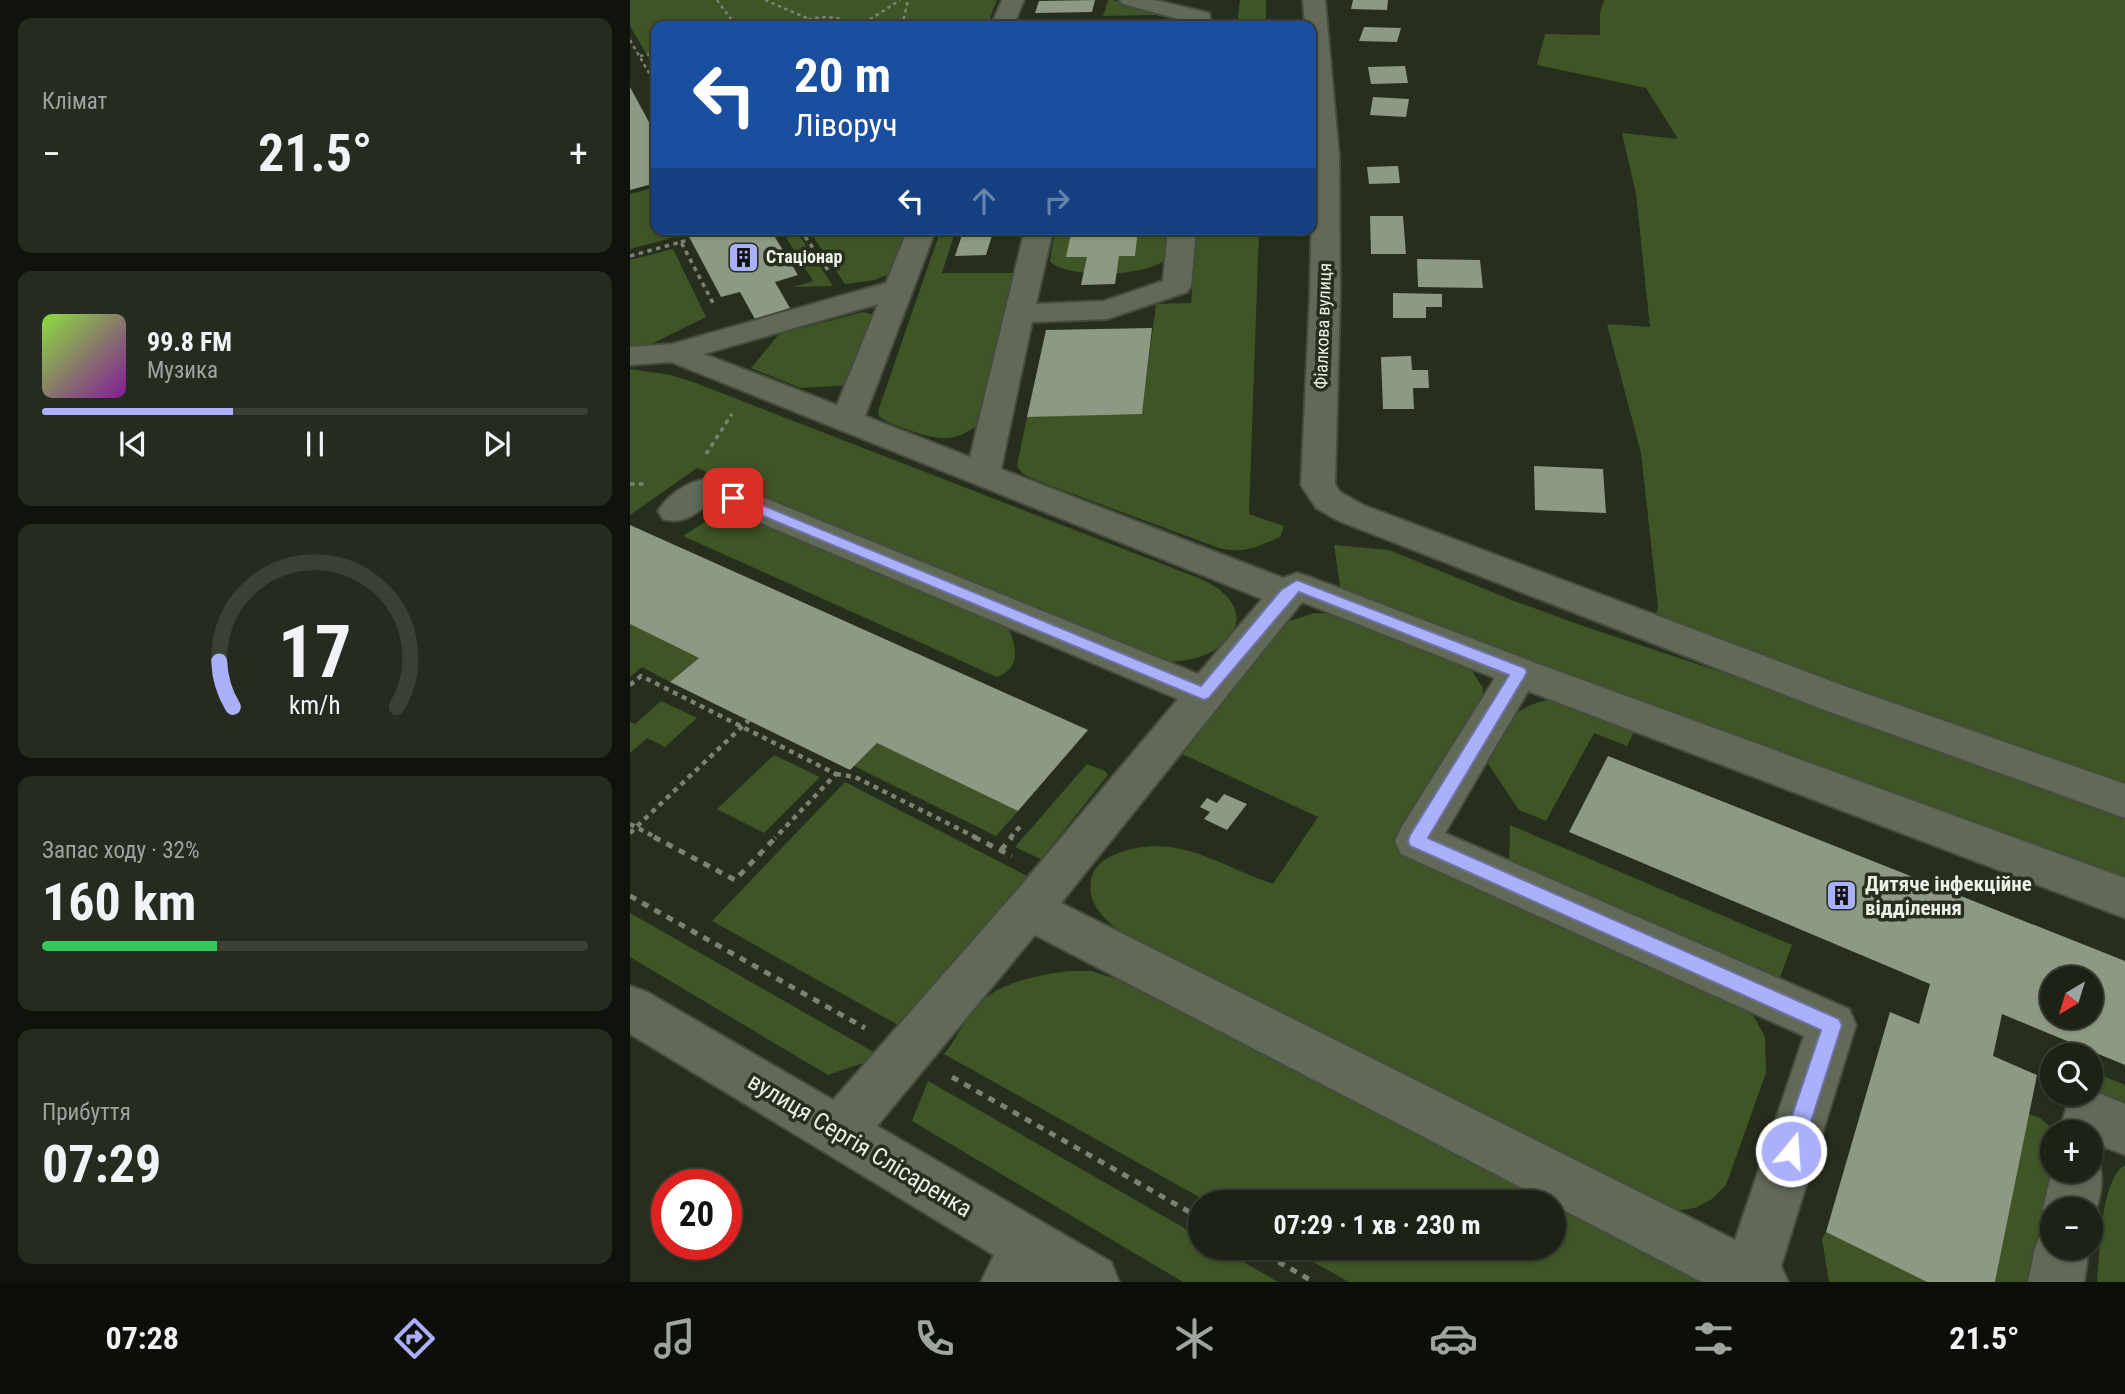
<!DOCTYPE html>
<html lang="uk">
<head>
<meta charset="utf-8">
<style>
  body { margin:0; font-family:"Roboto Condensed",sans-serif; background:#252b1f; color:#f1f3f6; height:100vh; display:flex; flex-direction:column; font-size:26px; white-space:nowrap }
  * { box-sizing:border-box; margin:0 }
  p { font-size:23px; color:#a0a4a1 }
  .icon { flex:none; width:38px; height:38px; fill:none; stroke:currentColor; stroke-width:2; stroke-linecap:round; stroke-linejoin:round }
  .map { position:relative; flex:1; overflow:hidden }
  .sheet { display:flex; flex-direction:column; gap:18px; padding:18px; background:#0f130c; width:630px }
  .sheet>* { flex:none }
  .banner { position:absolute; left:21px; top:21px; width:665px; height:214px; border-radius:14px; box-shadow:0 2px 5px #0004,0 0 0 2px #3a4035; background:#1a4fa0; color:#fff; overflow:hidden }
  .needle { width:46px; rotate:218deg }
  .tools { position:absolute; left:1410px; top:966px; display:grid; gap:14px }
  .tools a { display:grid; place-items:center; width:63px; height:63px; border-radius:50%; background:#1c2316; box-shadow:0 2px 5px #0004,0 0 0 2px #3a4035; font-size:35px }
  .speed { position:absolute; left:21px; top:1169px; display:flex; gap:14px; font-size:35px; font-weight:700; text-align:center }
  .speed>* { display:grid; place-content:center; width:91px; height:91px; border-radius:50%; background:#1c2316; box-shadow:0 2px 5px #0004,0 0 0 2px #3a4035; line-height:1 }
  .speed .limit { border:10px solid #d22; background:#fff; color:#111 }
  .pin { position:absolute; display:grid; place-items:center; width:60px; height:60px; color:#fff; margin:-30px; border-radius:14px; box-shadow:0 4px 10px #0006 }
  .me { position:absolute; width:77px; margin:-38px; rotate:18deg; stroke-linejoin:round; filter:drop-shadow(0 0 5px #0008) }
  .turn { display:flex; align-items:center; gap:24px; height:147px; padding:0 28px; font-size:32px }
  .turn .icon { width:91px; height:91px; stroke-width:2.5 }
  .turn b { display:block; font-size:49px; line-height:60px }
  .lanes { display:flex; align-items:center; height:66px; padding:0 28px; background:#0003; justify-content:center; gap:35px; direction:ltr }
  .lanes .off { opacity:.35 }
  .big { font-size:52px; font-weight:700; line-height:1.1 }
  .sheet .tile { flex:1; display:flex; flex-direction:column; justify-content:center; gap:10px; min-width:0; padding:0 24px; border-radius:14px; background:#252b1f }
  .sheet .dial { align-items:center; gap:0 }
  .dial svg { height:182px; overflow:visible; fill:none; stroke:#3a4035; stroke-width:7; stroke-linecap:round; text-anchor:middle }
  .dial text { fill:#f1f3f6; stroke:none }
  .song { display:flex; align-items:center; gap:21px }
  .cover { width:84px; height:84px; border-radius:10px; background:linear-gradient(135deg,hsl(90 70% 55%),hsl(290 70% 35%)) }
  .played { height:7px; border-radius:4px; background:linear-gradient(90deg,#aab0fb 35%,#3a4035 35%) }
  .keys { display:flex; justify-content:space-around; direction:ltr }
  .heat { display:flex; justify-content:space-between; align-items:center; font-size:38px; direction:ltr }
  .charge { height:10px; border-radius:5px; background:linear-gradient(90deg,#34c759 32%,#3a4035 0) }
  .trip { position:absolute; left:558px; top:1190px; width:378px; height:70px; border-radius:35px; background:#1c2316; box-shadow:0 2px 5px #0004,0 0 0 2px #3a4035; font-weight:700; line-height:70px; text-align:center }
  .tabs { display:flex; height:112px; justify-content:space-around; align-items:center; background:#0b0e09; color:#a0a4a1 }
  .tabs .icon { width:49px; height:49px }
  .tabs .selected { color:#aab0fb }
  .tabs b { font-size:32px; color:#f1f3f6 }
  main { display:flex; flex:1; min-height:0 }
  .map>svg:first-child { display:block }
</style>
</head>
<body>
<main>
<section class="sheet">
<div class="tile"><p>Клімат</p>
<div class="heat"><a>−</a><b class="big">21.5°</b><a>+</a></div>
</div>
<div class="tile">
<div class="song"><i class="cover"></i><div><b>99.8 FM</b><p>Музика</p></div></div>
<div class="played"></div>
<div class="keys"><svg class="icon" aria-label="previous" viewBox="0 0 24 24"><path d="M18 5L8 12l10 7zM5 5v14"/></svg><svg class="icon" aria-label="pause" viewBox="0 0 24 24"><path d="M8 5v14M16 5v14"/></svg><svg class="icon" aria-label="next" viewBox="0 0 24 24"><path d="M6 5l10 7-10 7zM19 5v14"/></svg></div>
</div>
<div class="tile dial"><svg viewBox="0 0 100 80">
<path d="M14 69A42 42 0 1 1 86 69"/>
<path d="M14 69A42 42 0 0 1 8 49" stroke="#aab0fb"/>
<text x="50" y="56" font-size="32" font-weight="700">17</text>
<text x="50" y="72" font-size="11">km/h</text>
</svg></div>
<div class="tile"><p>Запас ходу · 32%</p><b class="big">160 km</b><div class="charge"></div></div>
<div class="tile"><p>Прибуття</p><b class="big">07:29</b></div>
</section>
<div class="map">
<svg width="1495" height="1282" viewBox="0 0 1495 1282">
  <rect width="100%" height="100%" fill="#262f1e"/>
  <path fill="#3f5526" d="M0,0H367L357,26H26V70L0,26Z
    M478,0H482L535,13L525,15L473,16Z
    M610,0H636V26H607Z
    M974,0H1495V788L1024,622L1028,607L1011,453L977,324L1020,327L1006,194L992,133L1048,139L1016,88L907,65L915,34L970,35V13Z
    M19,189L26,202V229H41L45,237L0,249V194Z
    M151,229H165L203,286L164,287L183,281Z
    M178,229H279L262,273L245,280L215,284Z
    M311,229H326L312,273H386L346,426C324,444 304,439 279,430C268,426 257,423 249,416L248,411Z
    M425,229H536V259C516,277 440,279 420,262Z
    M567,229H629L619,514L654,526L650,537C628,547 613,554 589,548L408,481L393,474L387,466L397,417L512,413L526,304L561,303Z
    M43,249L76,317L15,347L0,348V260Z
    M233,312L247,316L220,385L171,388L121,368L149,334Z
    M0,369L41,375L63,382L571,579C644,613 591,667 533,661L67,468L0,515Z
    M113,512L378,627C386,646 392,668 367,677L53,536L81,518Z
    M704,545L759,550L884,601L956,627L1495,807V883L711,593Z
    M684,613L709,614L839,666L853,688L851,708L766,847L1109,1000L1123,1015L1135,1037L1136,1073L1096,1185L1082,1199L1065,1208L1045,1211L492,934C475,919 454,902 462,876C465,864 478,857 489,853C548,832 589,866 643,884L688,817L550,753L646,631L657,622Z
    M0,624L69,658L40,682L12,667L0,677Z
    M920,700H935L1007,726L997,746L964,733L916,821L889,810L853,756C873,728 883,705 920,700Z
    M31,701L67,718L35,747L17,738L0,753V722L5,724Z
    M247,743L388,811L366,836L224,766Z
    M144,755L190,777L134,833L87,809Z
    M457,764L475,771L478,775L411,859L385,847Z
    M215,782L397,876L281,1018L270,1026L82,921Z
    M880,825L1162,945L1147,985L879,869Z
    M0,913L247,1054L236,1062L198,1075L0,957Z
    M438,971H461L524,991L1078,1282H719L658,1248H924V1202H578L314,1054C326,1040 333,1022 344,1009C366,982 405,976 438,971Z
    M1461,1071L1495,1085V1112L1452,1094H1461Z
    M298,1081L570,1237V1248H589L648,1282H553L282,1121Z
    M1399,1114L1410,1118L1426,1132H1423V1169L1401,1282H1365Z
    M1495,1165V1282H1467C1470,1253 1470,1180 1495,1165Z
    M1196,1232L1297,1282H1199L1192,1239Z"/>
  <path fill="#8e9984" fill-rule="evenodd" d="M465,0L462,12L405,13L409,1Z
    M723,0H758L757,10L721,9Z
    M734,27L771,28L767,42L729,41Z
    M775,66L778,83L741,84L738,67Z
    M0,87L26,135V183L0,190Z
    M743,97L779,99L776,117L740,115Z
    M768,166L770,183L739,184L737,167Z
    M740,216H773L776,254H741Z
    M55,229H140L168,275L145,282L160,308L125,319L110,292L91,297Z
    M334,229H364L356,255L325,256Z
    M442,229H508L505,256H489L485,284L451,285L457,257H436Z
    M787,259L850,260L853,288L788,287Z
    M763,293L812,294V307H796V318H763Z
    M522,328L512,414L397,417L416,330Z
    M781,356L782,370H798L799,388H783L784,409H753L751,357Z
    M904,466L973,469L976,513L905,510Z
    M0,525L458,730L388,811L247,743L220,770L40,682L69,658L0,624Z
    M978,756L1495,961V1065L1372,1014L1363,1056L1407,1075L1365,1282H1297L1196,1232L1260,1012L1289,1024L1300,984L939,832ZM1423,978H1461V1017H1423Z
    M594,794L617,804L597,830L574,819L580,812L570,807L577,798L587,803Z"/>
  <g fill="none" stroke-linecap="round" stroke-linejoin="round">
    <defs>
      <path id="minor" d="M372,0H394L383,26H361Z
        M489,0H525L579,13L582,26H560V22L493,4Z
        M673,0H695L709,156L710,296L705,484L710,492L733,505L1217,687L1495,784V818L1189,708L709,521L686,508L671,485L680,296L683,156L681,26H675Z
        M278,229H306L235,416L340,457L395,229H423L406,304L474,301L533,281L538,229H566L561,286L557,292L477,319L402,322L371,469L653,578L667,573L680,577L903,662L1495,878V918L898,691L815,833L1219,1009L1226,1025L1151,1266L1158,1282H1072L924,1205V1202H919L405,935L247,1126L481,1262L489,1282H351L364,1255L0,1034V986L17,992L203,1100L383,895L548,699L81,502C65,514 53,525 33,519L28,511C40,492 68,474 90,480L568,674L632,599L41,362L0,365V347L42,344L256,283ZM248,304L207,405L74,354ZM672,602L865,678L771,828L765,841L771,854L1174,1036L1105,1240L431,903Z
        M1461,1090L1495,1104V1155L1475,1147L1466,1153C1476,1178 1471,1198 1461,1223V1209H1423V1248H1459L1454,1282H1398L1405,1248L1413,1229L1420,1226L1413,1209L1423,1166V1171H1461V1132H1429L1440,1096L1461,1094Z"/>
    </defs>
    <use href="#minor" stroke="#444c3d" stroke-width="4"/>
    <path stroke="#7b8375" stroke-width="2.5" stroke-dasharray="3.5 3.5" stroke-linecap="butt" d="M87,0L106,26
      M135,0L179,19
      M166,26C181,16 197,15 214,20L215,26
      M220,26L236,22L270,0
      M272,26L278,0
      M0,40L26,85
      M10,56L26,53"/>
    <path stroke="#7b8375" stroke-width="3.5" stroke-dasharray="4.5 4.5" stroke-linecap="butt" d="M170,229L200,273
      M51,242L60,239
      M0,256L51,242L84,305
      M76,454L102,414
      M0,484H17"/>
    <path stroke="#7b8375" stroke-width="4.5" stroke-dasharray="5 5" stroke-linecap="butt" d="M0,685L11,676L206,774L145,838
      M206,774L225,777L347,838
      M0,824L27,838
      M0,833L119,720
      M380,838L393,823"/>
    <path stroke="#7b8375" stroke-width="5" stroke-dasharray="7 7" stroke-linecap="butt" d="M24,837L105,880L146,837
      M344,837L382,856
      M371,850L382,837
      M0,896L235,1028
      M322,1077L570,1218
      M624,1248L684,1282"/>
    <use href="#minor" fill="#606a57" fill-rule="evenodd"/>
  </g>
  <path fill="#aab0fb" stroke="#6e72a3" stroke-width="2" d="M103,493L571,686L651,590L667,580L895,668L897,672L895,676L798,838L1209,1019L1212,1025L1169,1159L1161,1162L1153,1159L1150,1151L1191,1030L780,846L778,841L780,835L879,675L669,592L579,698L574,700L97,501V495Z"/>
  <defs>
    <symbol id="building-square" viewBox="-11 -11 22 22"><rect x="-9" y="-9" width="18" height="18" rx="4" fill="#aab0fb" stroke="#262f1e"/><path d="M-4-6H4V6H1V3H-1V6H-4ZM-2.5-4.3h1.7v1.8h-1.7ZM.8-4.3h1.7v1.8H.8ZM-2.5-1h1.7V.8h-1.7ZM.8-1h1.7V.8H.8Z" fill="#111"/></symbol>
  </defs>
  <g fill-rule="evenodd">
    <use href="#building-square" x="96" y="240" width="35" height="35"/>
    <use href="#building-square" x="1194" y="878" width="35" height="35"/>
  </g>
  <g text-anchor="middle" stroke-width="7" stroke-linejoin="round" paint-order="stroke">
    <g font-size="18" font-weight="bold" fill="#ecf2e7" stroke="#262f1e" text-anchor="start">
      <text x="136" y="263">Стаціонар</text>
    </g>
    <g font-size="18" fill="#ecf2e7" stroke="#262f1e">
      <text transform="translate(693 326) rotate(-88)" y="6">Фіалкова вулиця</text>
    </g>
    <g font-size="21" font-weight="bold" fill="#ecf2e7" stroke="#262f1e" text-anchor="start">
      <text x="1235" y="891">Дитяче інфекційне<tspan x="1235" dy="24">відділення</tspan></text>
    </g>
    <g font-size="24" fill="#ecf2e7" stroke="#262f1e">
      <text transform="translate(230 1145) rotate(31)" y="8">вулиця Сергія Слісаренка</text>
    </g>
  </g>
</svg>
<div class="tools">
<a><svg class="needle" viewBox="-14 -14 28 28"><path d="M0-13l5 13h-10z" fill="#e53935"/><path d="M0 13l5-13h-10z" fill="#a0a4a1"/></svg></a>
<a><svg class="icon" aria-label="search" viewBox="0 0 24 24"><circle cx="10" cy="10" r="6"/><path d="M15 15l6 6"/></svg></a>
<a>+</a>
<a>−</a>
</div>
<div class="speed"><div class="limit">20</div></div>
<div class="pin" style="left:103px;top:498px;background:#d93025"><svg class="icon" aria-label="arrive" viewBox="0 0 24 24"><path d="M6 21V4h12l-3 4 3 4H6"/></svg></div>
<svg class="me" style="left:1161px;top:1151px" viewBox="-20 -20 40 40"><circle r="17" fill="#aab0fb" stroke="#fff" stroke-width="3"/><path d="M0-11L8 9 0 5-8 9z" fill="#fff"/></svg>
<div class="trip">07:29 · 1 хв · 230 m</div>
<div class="banner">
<div class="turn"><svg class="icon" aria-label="left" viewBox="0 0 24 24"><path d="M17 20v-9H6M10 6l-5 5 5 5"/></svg><div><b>20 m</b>Ліворуч</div></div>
<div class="lanes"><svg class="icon" aria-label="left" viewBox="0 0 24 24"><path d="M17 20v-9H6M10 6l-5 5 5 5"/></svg><svg class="icon off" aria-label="ahead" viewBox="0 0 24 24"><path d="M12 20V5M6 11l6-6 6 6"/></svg><svg class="icon off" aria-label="right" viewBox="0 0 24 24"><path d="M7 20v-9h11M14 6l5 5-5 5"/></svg></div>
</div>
</div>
</main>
<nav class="tabs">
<b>07:28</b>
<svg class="icon selected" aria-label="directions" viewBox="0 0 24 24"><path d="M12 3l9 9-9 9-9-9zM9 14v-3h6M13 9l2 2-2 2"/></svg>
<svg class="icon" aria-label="music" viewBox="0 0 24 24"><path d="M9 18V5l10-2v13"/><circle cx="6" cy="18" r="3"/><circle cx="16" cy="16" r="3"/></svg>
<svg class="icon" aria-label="phone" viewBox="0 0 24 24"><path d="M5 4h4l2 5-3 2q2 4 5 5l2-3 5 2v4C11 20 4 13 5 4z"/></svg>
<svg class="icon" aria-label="climate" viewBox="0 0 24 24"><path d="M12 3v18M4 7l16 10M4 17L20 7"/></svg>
<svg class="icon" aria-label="car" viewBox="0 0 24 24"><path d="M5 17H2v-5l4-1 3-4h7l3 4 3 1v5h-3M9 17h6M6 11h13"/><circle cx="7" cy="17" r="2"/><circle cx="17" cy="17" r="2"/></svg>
<svg class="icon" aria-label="filters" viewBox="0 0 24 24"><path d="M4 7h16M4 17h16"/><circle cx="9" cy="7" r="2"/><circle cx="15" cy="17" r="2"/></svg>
<b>21.5°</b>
</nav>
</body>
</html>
